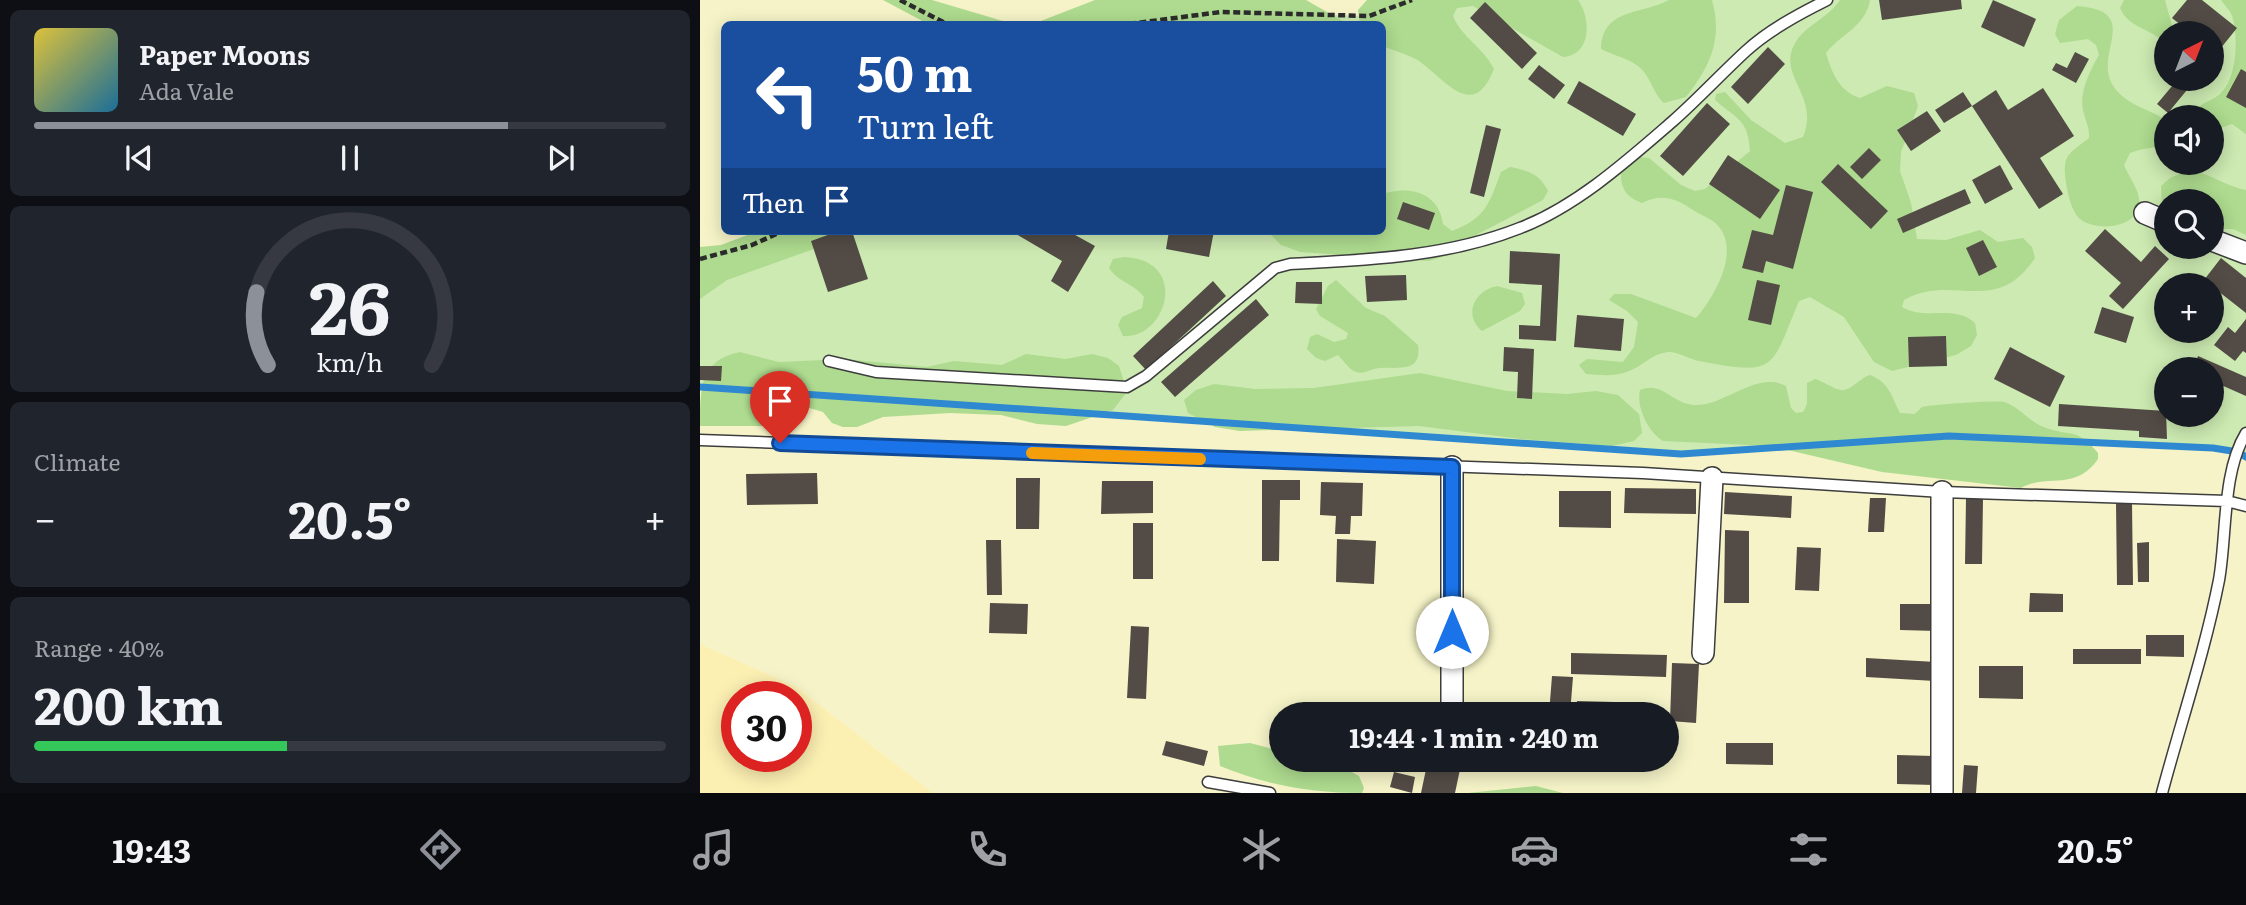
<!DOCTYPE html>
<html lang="en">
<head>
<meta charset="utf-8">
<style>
  body { margin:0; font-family:Literata,serif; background:#20242c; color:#f1f3f6; height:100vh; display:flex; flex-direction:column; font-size:26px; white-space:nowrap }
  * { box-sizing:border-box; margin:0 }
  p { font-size:23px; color:#9ea1a6 }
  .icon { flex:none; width:38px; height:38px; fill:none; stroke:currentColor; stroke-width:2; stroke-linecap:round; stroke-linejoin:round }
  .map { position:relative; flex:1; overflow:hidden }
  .details { display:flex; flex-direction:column; gap:10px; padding:10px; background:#0d0f14; width:700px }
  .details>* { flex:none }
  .banner { position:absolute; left:21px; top:21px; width:665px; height:214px; border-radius:10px; box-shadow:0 4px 18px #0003; background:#1a4fa0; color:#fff; overflow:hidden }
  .needle { width:46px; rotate:42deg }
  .buttons { position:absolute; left:1454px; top:21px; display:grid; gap:14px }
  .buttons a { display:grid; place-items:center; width:70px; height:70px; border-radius:50%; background:#171b24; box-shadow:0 4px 18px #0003; font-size:35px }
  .speed { position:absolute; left:21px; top:681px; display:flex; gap:14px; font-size:35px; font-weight:700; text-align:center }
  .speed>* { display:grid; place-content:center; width:91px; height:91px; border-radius:50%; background:#171b24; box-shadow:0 4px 18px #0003; line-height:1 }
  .speed .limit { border:10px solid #d22; background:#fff; color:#111 }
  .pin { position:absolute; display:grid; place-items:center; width:60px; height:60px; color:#fff; margin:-72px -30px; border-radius:50% 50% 50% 0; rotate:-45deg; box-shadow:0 0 7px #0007 }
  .pin .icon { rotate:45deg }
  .me { position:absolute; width:77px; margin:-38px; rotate:0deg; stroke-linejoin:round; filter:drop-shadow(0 0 5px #0008) }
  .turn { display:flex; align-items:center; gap:24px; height:147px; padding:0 21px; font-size:32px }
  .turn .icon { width:91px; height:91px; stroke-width:2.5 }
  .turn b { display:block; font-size:49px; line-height:60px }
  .then { display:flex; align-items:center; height:66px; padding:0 21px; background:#0003; gap:14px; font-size:26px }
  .big { font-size:52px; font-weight:700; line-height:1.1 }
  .details .tile { flex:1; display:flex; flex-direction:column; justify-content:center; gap:10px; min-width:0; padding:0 24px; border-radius:10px; background:#20242c }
  .details .dial { align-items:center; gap:0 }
  .dial svg { height:182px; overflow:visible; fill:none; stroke:#363941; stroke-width:7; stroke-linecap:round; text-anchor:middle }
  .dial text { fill:#f1f3f6; stroke:none }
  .song { display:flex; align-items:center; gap:21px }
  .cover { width:84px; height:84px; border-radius:10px; background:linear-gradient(135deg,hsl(50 70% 55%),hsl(200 70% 35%)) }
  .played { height:7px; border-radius:4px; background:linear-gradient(90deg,#8c9099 75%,#363941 75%) }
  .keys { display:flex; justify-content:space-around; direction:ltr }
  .heat { display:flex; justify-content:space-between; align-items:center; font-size:38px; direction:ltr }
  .charge { height:10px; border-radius:5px; background:linear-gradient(90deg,#34c759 40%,#363941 0) }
  .trip { position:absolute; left:569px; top:702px; width:410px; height:70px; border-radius:35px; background:#171b24; box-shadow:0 4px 18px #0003; font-weight:700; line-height:70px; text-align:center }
  .tab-bar { display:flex; height:112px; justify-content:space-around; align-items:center; background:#090b0e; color:#9ea1a6 }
  .tab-bar .icon { width:49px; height:49px }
  .tab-bar .selected { color:#8c9099 }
  .tab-bar b { font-size:32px; color:#f1f3f6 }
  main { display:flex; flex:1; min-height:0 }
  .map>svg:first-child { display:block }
</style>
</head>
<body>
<main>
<section class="details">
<div class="tile">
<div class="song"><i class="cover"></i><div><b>Paper Moons</b><p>Ada Vale</p></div></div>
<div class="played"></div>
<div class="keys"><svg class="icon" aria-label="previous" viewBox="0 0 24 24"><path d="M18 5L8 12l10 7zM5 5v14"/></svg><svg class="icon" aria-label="pause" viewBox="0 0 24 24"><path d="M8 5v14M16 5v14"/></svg><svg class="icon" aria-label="next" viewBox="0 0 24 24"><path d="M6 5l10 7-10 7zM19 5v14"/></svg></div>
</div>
<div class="tile dial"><svg viewBox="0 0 100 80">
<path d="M14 69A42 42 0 1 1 86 69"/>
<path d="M14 69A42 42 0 0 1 9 37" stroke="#8c9099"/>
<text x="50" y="56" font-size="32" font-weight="700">26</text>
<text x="50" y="72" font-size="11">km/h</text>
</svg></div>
<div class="tile"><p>Climate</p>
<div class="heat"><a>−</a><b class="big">20.5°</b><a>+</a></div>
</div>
<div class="tile"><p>Range · 40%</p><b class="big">200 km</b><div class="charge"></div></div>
</section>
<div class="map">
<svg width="1546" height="793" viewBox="0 0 1546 793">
  <rect width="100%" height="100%" fill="#fffbe7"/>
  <path fill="#f5f3c7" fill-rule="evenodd" d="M0,0H712L669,16L521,12L429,24H24V231H83L0,259Z
    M0,387L981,454L1249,436L1513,448L1538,452L1546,457V793H233L95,686L0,644ZM581,714H966V760H581Z"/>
  <path fill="#cceab1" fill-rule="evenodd" d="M712,0H1546V457L1513,448L1249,436L981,454L0,387V259L83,231H682V24H429L521,12L669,16ZM1466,33H1512V79H1466ZM1466,117H1512V163H1466ZM1466,201H1512V247H1466ZM1466,285H1512V331H1466ZM1466,369H1512V415H1466Z"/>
  <path fill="#aedb8f" d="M183,0H232L313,24H228Z
    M395,0H606L648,24H333Z
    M667,0H878C891,18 892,55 863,57L773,6L757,8L753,16C762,38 783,47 794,69C773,122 746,80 719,61C708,54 694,51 683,46L682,24H660L658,10Z
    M969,0H1012C1023,40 1010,66 986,97L964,103C952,92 951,76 938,66C928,58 912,55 901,49C902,8 941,15 969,0Z
    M1140,0H1170C1166,26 1141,34 1126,53C1132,73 1139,91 1160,98L1187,86L1214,93L1218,106L1201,152L1200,171L1211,203L1217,239L1246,240L1280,230L1298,242L1323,238L1332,247L1335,258C1295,318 1252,272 1204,300L1202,307C1225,321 1254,304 1275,323L1277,335L1271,346L1256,355L1192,371L1174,362L1144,317L1110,297L1099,301C1070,370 1078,376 999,361C989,359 977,351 968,352C951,354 943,366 929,371C916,377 900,375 886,374L879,365L887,359L923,362L934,347L938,322L927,311L909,300L914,294H931L996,318C1013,299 1036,259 1023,233C1017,220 1004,217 993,210C976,198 961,193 942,203C927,197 921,190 921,174L938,157L949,158L981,185L995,191L1005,189L1050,151C1048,118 1036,119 1015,100L1016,94L1025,92L1051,120L1085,143L1103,137C1120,97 1078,76 1094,45C1104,25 1128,19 1140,0Z
    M1424,0H1465L1474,33H1466V41H1463C1448,28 1428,27 1420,8Z
    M1521,0H1546V134L1532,124L1512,131V117H1494C1496,102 1511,103 1521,93C1537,77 1538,40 1533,19C1532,12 1525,6 1521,0Z
    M1377,6C1443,11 1394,52 1412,84C1423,104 1449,109 1466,120C1466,156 1454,143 1430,153L1424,165C1429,178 1441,191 1439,205C1436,229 1394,232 1379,218C1371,210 1368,194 1366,183C1365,174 1363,164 1368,156C1372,150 1383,143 1389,138C1390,128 1385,120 1383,110C1379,93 1390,70 1399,55L1396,45L1388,39L1360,43L1355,34L1359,20Z
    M810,167C827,170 840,174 848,191L843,200L778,234L752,254L729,261L600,252L581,245L567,231H682L683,194C709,185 739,192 743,224L752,231C786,218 789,204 801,172Z
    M1487,171C1510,172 1524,186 1546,190V235L1533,229H1521C1510,239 1514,252 1498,257L1482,247H1512V201H1466V213L1462,204L1461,186L1470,178Z
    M58,231H164L27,280L0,299V247L21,245Z
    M424,257C491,260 466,340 423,336L418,325L422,317L442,308L444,297C432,282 419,283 409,268L413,259Z
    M636,280L666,308L685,316L718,345C722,373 700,367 680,368C671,368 663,376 654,371C648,368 643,360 638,355L625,361L616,358L607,349L610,337L617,334L634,342L646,339L648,333L620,316L616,309L628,286Z
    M797,286L822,293L825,304L820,311L782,331C763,315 774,291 797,286Z
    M40,352L79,362L145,359L227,367L254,361L302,365L326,354L366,359L392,354L408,358L419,366L427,392L413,410L366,426L337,424L301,415L250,413L183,417L157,427H143L132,423L123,412L99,405L65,426H0C0,388 0,360 40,352Z
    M720,373L807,391L867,394L896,391L918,395L939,414L942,433L934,441L912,446L821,439L719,426L540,431L515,427L488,413L484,400L496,390L514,384L555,389L614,388Z
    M1170,375C1190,383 1191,396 1200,413L1214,414C1215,414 1221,408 1222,407C1227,405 1298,400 1304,402C1320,407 1330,423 1346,428C1374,437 1377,428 1398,453V459C1375,492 1348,473 1321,488L1182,472L1071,446L963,441C948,432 936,407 940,390C966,379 973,411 1006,404C1031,399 1060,372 1086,386L1091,408L1096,413L1103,412L1107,404V383L1115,379C1123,381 1133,389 1141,390C1151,392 1160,377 1170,375Z
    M550,743L581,751V760H631L659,776L664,788L662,793C611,793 566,785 520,766L518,746Z
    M836,786L863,793H768Z"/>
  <path fill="#fcefb2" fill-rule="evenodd" d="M0,644L95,686L233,793H0ZM96,696V756H37V696Z"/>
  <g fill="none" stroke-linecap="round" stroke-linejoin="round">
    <path stroke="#2f89d1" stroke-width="7" d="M0,387L981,454L1249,436L1513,448L1538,452L1546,457"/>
  </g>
  <path fill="#534c46" d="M1179,0H1261L1262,9L1182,20Z
    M1293,0L1336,19L1324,47L1281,27Z
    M1487,0H1502L1537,28L1512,59V33H1491L1472,18Z
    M785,2L837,53L822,69L770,18Z
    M1068,47L1085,64L1048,104L1031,87Z
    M1375,52L1389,59L1376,83L1352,70L1356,63L1367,68Z
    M839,65L865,85L854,99L828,79Z
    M1541,69L1546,72V108L1526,97Z
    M1478,79H1496L1468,113L1457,104Z
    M879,81L936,114L923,136L867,103Z
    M1343,88L1374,136L1340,158L1363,194L1339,209L1272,106L1296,90L1308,110Z
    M1263,92L1272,106L1244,123L1235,110Z
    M1007,103L1030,124L983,176L960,156Z
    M1227,111L1241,131L1211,151L1197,130Z
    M786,125L801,129L784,197L770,193Z
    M1169,148L1181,160L1162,179L1150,167Z
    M1028,155L1080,190L1060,219L1009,184Z
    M1138,164L1188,211L1171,229L1121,182Z
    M1300,165L1313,189L1285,204L1272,180Z
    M1086,185L1113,192L1093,269L1066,261L1063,273L1042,268L1052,230L1073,235Z
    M1265,189L1271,203L1203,233L1197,219Z
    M703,202L735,213L729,230L697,219Z
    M1405,229L1441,262L1455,246L1469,259L1423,309L1409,296L1421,283L1385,251Z
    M139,231H152L168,279L128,292L111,241Z
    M311,231H368L395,246L368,292L351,281L362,261Z
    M469,231H514L509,257L466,249Z
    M1283,240L1297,267L1279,276L1266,248Z
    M810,251L860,254L856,341L819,339V325L840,326L842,285L809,283Z
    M1521,258L1546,278V313L1504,280Z
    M706,275L707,300L667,302L665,276Z
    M1057,280L1080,285L1071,325L1048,320Z
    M513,281L526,296L446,370L433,356Z
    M596,282H622V304L595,303Z
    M556,299L569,315L475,397L461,382Z
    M1402,307L1434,317L1426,343L1394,333Z
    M877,315L924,319L921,351L874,347Z
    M1546,319V353L1543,351L1535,361L1514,345L1528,327L1535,333Z
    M1246,336L1247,366L1209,367L1208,337Z
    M804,347L834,349L832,399L817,398L818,372L803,371Z
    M1310,347L1365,376L1350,407L1294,379Z
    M1498,356L1546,377V396L1512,381V369H1493Z
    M0,366H22L21,381L0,380Z
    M1359,404L1466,411L1467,439L1439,437V431L1358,426Z
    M117,473L118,504L47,505L46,474Z
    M316,478H340L339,529H316Z
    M562,480H600V500H580L579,561H562Z
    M402,481H453V513L401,514Z
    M621,482L663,483L662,516H651L650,534H635L636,516L620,515Z
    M925,488L996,489V514L924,513Z
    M859,491H911V528L859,527Z
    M1025,492L1092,496L1091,518L1024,514Z
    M1170,498H1186L1184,532H1168Z
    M1266,499H1283L1282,564H1265Z
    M1416,503H1432L1433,585H1417Z
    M433,523H453V579H433Z
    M1025,530L1049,531V603H1024Z
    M637,539L676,541L674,584L636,582Z
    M286,540H301L302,595H287Z
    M1449,542V582H1438L1437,543Z
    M1097,547L1121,548L1119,591L1095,590Z
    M1330,593L1363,594V612H1329Z
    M290,603L328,604L327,634L289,633Z
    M1200,604H1237V631L1200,630Z
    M431,626L449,627L446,699L427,698Z
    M1446,635H1484V657L1446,656Z
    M1373,649H1441V664H1373Z
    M871,653L967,655L966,677L871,674Z
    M1166,658L1236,662L1235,681L1166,677Z
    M972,663L999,664L996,723L970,721Z
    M1279,666H1323V699L1279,698Z
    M852,676L873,677L870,714H849Z
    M877,701L915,702V714H876Z
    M466,741L508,751L504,766L462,755Z
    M1026,743H1073V765L1026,764Z
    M1197,755L1234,756V785L1197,784Z
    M728,760H762L755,793H721Z
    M846,760H867V766L846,765Z
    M1264,765L1278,766L1276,793H1262Z
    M694,772L715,777L712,793L690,787Z"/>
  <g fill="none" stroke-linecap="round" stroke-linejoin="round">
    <defs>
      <path id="lane" d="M129,361L176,372L427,387L446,376L575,268L590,264C667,260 747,257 820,228C877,206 928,160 973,121C998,99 1021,74 1046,51C1069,30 1099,14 1127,0
        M0,440L943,473L1242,492L1527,501L1546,506
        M508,782L570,793
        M1462,793C1481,722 1505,651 1519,580C1527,535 1522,472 1546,433"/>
      <path id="street" d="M1445,213L1466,222
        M1512,240L1546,253
        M752,467V714
        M1003,653L1012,478
        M1242,793V492"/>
    </defs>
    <use href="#lane" stroke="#3d3d3d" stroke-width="13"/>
    <use href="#street" stroke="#3d3d3d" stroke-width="24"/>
    <path stroke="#2c2c2c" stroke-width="4.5" stroke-dasharray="7 3.5" stroke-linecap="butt" d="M200,0L247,24
      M429,24L521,12L669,16L712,0
      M0,259L52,245L83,231"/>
    <use href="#lane" stroke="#fff" stroke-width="10"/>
    <use href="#street" stroke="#fff" stroke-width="21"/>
  </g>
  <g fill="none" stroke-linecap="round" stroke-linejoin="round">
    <defs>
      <path id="route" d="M80,443L752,467V632"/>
    </defs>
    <use href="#route" stroke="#114b97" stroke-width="18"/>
    <use href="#route" stroke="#1a73e8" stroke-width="12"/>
    <path stroke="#f59e0b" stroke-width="12" d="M332,453L500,459"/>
  </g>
</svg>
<div class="buttons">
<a><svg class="needle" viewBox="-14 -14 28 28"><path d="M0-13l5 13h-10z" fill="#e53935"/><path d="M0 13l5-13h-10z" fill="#9ea1a6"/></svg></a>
<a><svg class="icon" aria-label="sound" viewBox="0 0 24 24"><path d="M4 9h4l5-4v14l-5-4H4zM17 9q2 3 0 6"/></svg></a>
<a><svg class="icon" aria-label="search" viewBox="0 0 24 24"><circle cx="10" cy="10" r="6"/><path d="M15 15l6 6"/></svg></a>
<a>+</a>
<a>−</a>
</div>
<div class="speed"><div class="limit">30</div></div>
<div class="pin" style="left:80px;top:443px;background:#d93025"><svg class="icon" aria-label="arrive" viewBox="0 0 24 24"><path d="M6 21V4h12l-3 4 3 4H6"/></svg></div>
<svg class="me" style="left:752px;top:632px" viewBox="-20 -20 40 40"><circle r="19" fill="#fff"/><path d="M0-13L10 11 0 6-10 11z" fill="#1a73e8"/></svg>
<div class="trip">19:44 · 1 min · 240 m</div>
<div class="banner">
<div class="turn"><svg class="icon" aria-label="left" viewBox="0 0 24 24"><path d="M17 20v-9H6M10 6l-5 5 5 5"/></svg><div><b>50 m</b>Turn left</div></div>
<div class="then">Then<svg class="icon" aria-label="arrive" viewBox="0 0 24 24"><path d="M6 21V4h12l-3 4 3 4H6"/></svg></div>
</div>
</div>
</main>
<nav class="tab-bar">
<b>19:43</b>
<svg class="icon selected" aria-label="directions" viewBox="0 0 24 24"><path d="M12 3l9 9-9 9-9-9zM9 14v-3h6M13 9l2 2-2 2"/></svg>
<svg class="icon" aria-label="music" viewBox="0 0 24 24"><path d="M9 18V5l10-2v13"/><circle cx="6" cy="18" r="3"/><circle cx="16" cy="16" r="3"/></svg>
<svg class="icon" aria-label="phone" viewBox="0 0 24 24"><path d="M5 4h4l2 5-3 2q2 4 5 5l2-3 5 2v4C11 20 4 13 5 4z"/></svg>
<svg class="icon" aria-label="climate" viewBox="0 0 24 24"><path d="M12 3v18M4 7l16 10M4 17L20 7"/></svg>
<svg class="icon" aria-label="car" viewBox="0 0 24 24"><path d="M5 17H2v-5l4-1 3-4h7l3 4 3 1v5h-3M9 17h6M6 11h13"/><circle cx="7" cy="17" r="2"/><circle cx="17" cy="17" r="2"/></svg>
<svg class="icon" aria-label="filters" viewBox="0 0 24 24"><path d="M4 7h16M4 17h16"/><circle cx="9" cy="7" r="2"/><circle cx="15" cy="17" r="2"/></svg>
<b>20.5°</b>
</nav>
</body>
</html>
